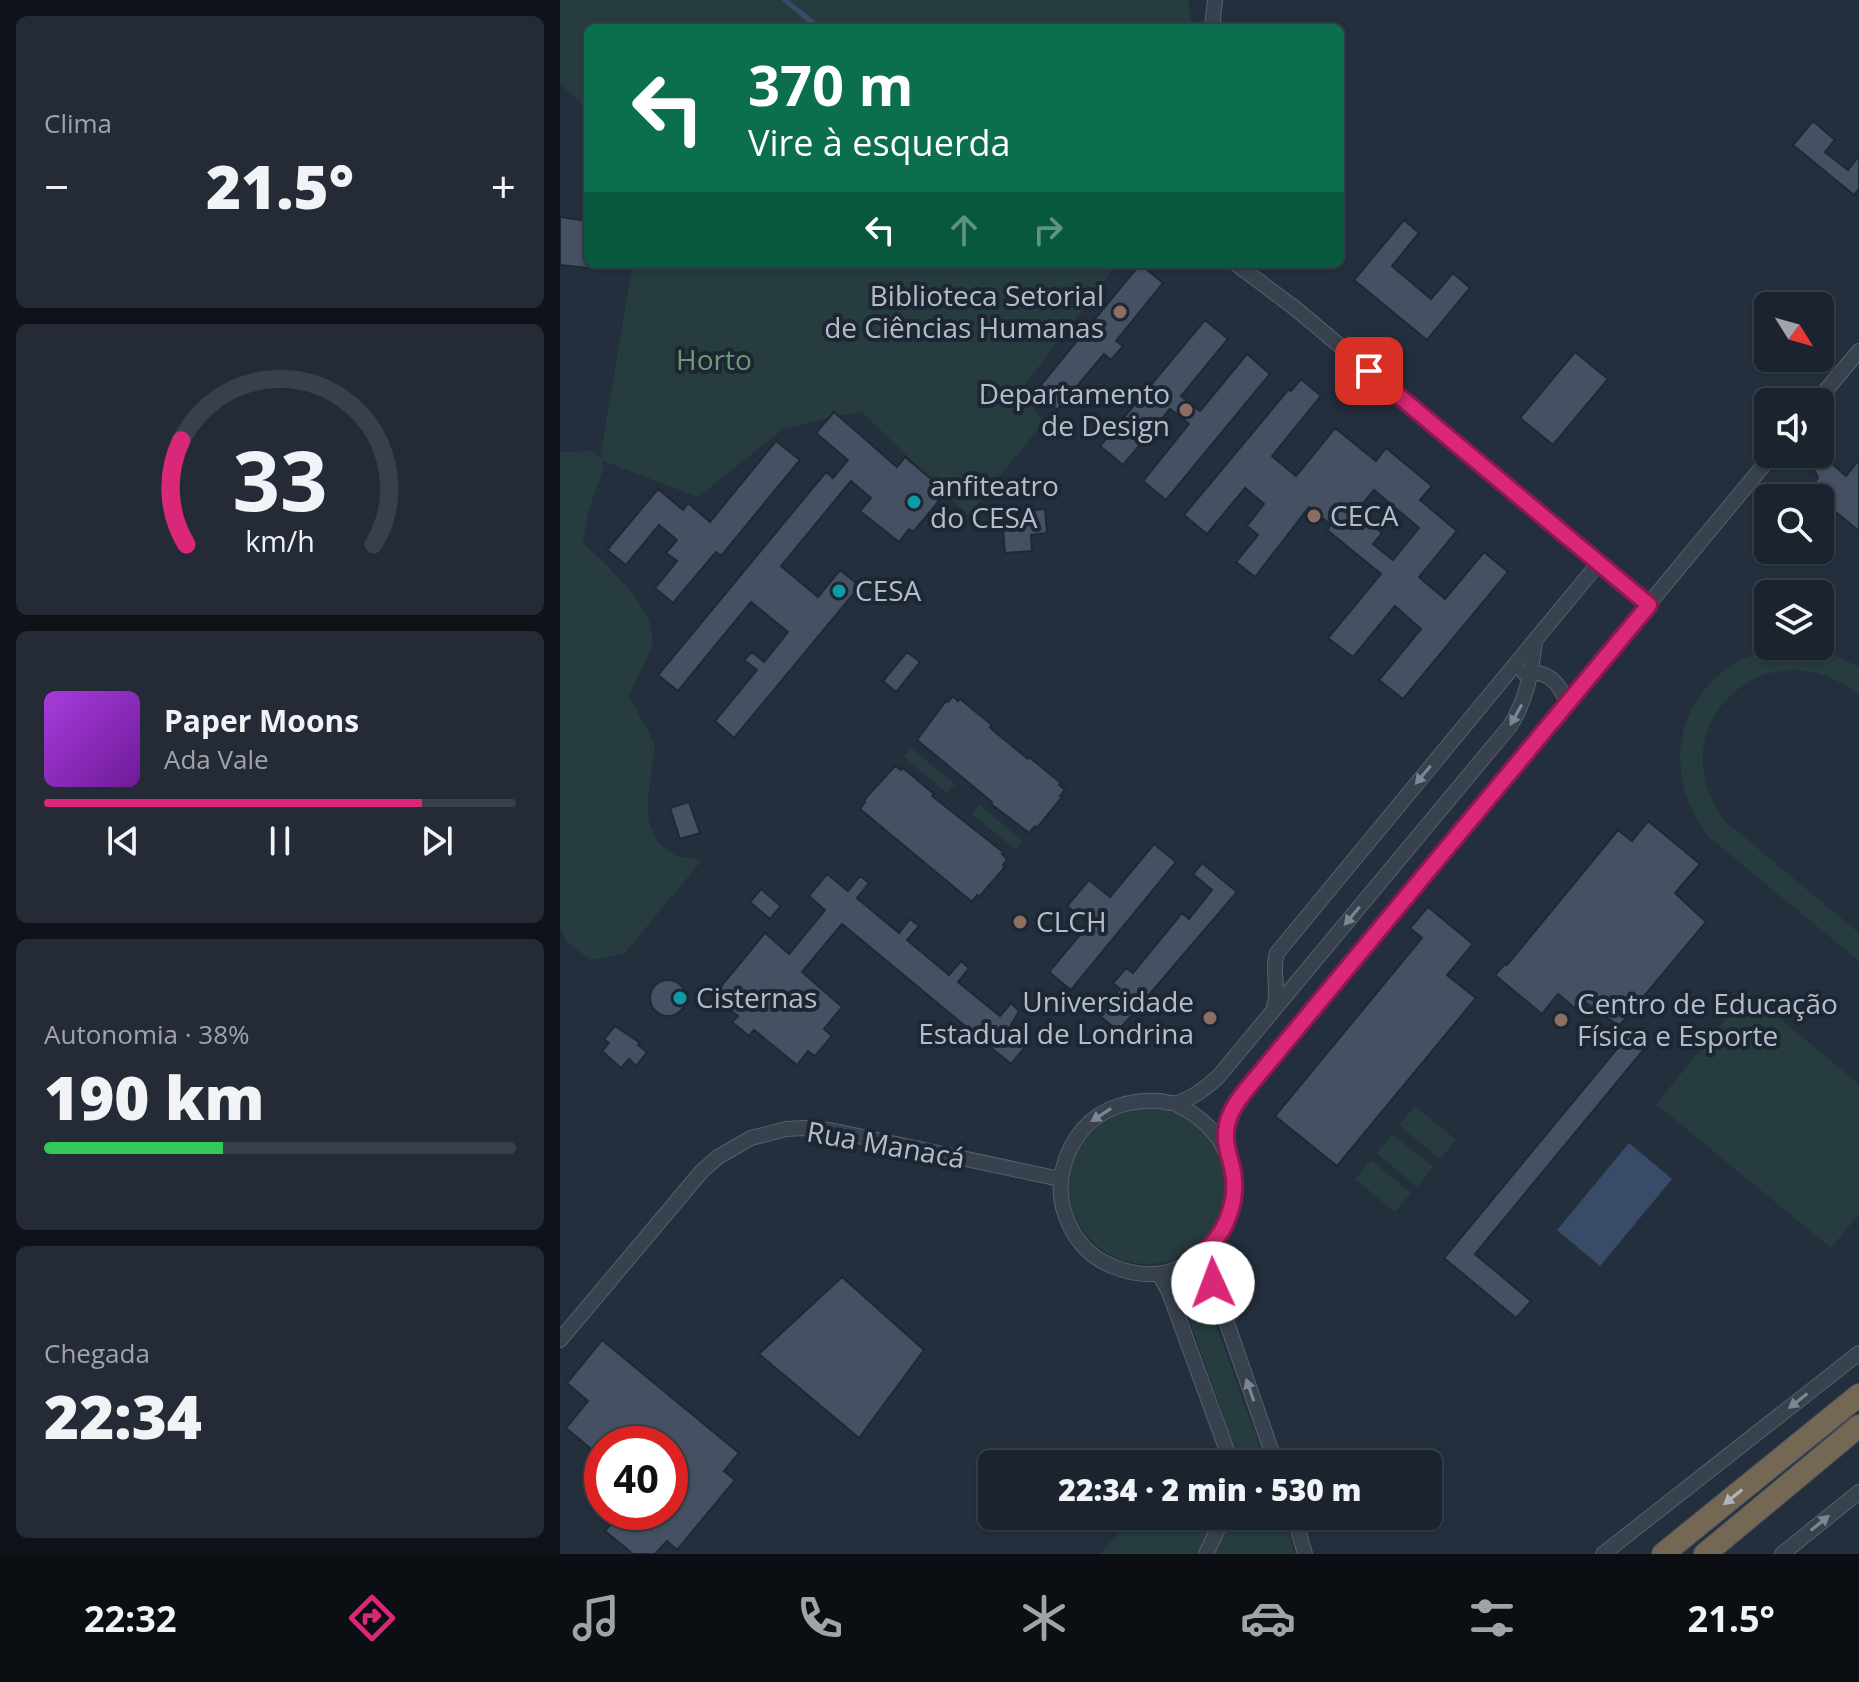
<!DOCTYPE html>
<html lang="pt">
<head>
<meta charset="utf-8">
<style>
  body { margin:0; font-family:"Open Sans",sans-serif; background:#242b36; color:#f1f3f6; height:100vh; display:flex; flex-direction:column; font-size:30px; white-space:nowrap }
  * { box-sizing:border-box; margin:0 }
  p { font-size:26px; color:#a0a4aa }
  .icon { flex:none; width:44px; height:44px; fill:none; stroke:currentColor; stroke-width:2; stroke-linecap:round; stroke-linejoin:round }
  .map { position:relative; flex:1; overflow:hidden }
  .drawer { display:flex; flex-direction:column; gap:16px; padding:16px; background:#0f1319; width:560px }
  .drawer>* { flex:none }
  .top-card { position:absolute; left:24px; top:24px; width:760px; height:244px; border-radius:12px; box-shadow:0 2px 6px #0004,0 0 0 2px #39404a; background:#0b6e4f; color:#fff; overflow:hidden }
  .needle { width:52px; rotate:127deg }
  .tools { position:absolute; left:1194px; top:292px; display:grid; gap:16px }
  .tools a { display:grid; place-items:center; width:80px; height:80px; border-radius:12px; background:#1b232e; box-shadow:0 2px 6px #0004,0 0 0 2px #39404a; font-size:40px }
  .speed { position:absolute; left:24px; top:1426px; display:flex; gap:16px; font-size:40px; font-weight:700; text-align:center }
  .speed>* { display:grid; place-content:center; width:104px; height:104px; border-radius:50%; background:#1b232e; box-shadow:0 2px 6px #0004,0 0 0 2px #39404a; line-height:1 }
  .speed .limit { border:12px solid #d22; background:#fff; color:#111 }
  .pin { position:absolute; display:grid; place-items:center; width:68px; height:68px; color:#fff; margin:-34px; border-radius:16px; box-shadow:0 4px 12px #0006 }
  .me { position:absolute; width:88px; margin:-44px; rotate:358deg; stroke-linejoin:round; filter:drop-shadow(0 0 6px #0008) }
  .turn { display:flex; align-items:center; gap:28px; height:168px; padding:0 32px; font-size:36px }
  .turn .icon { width:104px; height:104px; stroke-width:2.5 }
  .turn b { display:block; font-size:56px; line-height:68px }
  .lanes { display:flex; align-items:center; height:76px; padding:0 32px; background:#0003; justify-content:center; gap:40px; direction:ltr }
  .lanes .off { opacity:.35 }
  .big { font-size:60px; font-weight:800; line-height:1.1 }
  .drawer .tile { flex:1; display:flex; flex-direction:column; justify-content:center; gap:12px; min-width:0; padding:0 28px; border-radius:12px; background:#242b36 }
  .drawer .dial { align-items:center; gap:0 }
  .dial svg { height:208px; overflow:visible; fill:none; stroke:#39404a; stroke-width:7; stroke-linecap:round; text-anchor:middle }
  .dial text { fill:#f1f3f6; stroke:none }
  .song { display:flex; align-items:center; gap:24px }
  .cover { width:96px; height:96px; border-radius:12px; background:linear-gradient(135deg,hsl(280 70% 55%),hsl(280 70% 35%)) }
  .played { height:8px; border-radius:4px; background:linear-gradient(90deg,#db2777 80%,#39404a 80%) }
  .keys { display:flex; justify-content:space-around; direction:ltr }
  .heat { display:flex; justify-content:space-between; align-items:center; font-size:44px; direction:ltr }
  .charge { height:12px; border-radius:6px; background:linear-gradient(90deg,#34c759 38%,#39404a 0) }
  .trip { position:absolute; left:418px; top:1450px; width:464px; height:80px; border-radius:12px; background:#1b232e; box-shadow:0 2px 6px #0004,0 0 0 2px #39404a; font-weight:800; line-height:80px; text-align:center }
  .tabs { display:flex; height:128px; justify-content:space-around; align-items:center; background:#0b0e12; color:#a0a4aa }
  .tabs .icon { width:56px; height:56px }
  .tabs .selected { color:#db2777 }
  .tabs b { font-size:36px; color:#f1f3f6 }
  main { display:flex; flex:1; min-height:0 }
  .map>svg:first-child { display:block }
</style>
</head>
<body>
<main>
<section class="drawer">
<div class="tile"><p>Clima</p>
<div class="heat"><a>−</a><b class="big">21.5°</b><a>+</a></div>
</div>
<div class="tile dial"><svg viewBox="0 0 100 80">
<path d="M14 69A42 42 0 1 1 86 69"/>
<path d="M14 69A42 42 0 0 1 12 29" stroke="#db2777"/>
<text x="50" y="56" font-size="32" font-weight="700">33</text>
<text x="50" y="72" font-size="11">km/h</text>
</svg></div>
<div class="tile">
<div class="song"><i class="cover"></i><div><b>Paper Moons</b><p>Ada Vale</p></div></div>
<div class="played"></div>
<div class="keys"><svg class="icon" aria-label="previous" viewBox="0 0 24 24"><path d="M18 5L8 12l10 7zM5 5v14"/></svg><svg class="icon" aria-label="pause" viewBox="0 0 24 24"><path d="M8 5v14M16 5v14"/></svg><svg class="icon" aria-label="next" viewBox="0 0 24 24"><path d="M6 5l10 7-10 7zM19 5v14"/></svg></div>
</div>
<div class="tile"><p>Autonomia · 38%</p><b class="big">190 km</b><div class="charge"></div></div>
<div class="tile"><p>Chegada</p><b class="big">22:34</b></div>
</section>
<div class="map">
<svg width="1299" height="1554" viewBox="0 0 1299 1554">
  <rect width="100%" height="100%" fill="#242f3e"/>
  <path fill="#263c3f" d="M0,0H628L632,28H28V109L0,84Z
    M99,264H557L461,390L484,422L408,515L301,411L223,429L138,497L41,460L44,467L28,512L23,542C45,565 99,610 92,644C89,659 75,680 69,696L95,744L88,799L89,823L98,843L116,856L142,860L64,954L31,960L7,942L0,929V452L31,451L40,458L72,267Z
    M1234,646L1265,651L1299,667V695C1207,620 1093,728 1166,822L1299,933V961L1149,837C1086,758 1132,652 1234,646Z
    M351,748L395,784L387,793L344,757Z
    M419,805L463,841L456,850L412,814Z
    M1188,992L1299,1084V1214L1271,1248L1096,1104Z
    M855,1106L896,1140L880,1159L839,1125Z
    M509 1186a78 78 0 1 1 156 0a78 78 0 1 1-156 0Z
    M832,1134L873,1167L857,1187L817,1153Z
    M811,1160L851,1193L835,1212L795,1179Z
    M642,1276L644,1292L706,1464H674L661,1408L621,1296L613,1287Z
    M574,1516H653L655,1539L641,1554H540Z
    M671,1516H724L735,1554H652Z"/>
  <path fill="#394c67" d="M1069,1143L1112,1179L1040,1266L997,1230Z"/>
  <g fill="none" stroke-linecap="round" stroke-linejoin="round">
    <path stroke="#394c67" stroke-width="5" d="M225,0L259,28"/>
  </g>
  <path fill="#455162" stroke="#1f2835" stroke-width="2" fill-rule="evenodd" d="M1253,121L1275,140L1265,152L1288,170L1299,156V189L1294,195L1233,145Z
    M0,217L28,221V268L0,265Z
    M844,220L859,233L832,266L871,299L893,273L910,288L867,340L794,280Z
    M580,264L603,283L556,341L563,346L551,360L544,354L497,410L475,392Z
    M645,320L668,339L621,396L640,411L687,354L710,374L606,500L583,481L629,424L610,409L563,465L540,446Z
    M1015,352L1048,379L993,445L960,418Z
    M741,379L761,396L712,456L736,476L775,428L816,461L826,448L872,486L860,500L897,531L859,577L885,599L924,552L948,572L843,699L819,680L861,629L835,606L793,657L768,638L821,574L767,530L771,525L749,507L695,577L676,562L698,535L687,526L704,504L685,488L647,534L624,515L729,389L731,391ZM814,490L859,528L833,560L813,544L822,533L796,512Z
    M274,412L337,467L345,457L383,489L375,498L379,501L353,532L349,529L339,542L300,511L311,498L291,481L221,566L258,597L280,570L300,586L174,738L155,721L197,670L184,660L192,652L204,662L228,632L191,602L118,691L98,675L266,472L273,478L288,460L256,433Z
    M216,441L240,460L161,556L156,552L113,603L95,588L117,561L106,553L117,540L99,525L66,565L47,550L98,489L123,510L128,503L150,522Z
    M1268,460L1286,476L1299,460V531L1249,490L1258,478L1252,465Z
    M485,509L487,533L471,535L472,551L445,553L443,529L460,528L459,522L464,521L463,511Z
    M347,652L360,662L336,692L323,681Z
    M393,696L398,701L400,699L432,725L430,727L435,732L468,759L469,757L501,783L499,785L505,790L500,796L502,797L477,828L475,826L469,833L431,804L432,802L357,740L386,701L388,702Z
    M335,766L341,770L343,768L374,794L372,796L443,852L442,854L447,859L443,865L445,867L419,897L417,895L412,902L300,809L305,802L304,800Z
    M129,802L140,833L120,839L110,808Z
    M1088,821L1140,864L1115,893L1146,922L1059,1026L1025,1002L1018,1011L998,994L982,1014L935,975L945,964L947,965L1058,830L1072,841Z
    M594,844L616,862L511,990L489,972L529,924L507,906L529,880L550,897Z
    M642,863L677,892L558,1031L539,1015L560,989L553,983L566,968L573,973L622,913L629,919L652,890L633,874Z
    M267,874L288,891L300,876L309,883L297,898L339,933L350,919L359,926L347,940L389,975L401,961L409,968L398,982L440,1016L451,1003L459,1011L451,1025L470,1041L451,1064L282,924L242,972L282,1007L264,1029L272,1036L255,1056L248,1051L237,1065L194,1030L189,1036L172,1022L178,1016L153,996L205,933L229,954L265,910L249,896Z
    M201,889L221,906L210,919L190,902Z
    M868,907L913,944L887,975L916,998L777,1166L715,1116L862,938L850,928Z
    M90 998a18 18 0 1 1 36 0a18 18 0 1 1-36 0Z
    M55,1026L80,1043L78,1045L87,1052L76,1066L69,1059L61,1068L42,1051L49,1043L44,1039Z
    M1070,1033L1086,1047L915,1254L971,1301L956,1318L884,1258Z
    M282,1277L364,1350L299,1438L199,1354Z
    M42,1340L179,1453L164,1471L175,1480L117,1550L107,1541L95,1554H73L45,1531L61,1512H110V1444H42V1458L6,1428L28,1401L7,1383Z"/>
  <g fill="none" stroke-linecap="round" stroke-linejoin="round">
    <defs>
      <path id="minor" d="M652,28L655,0
        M676,264L736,309L1089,605
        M1256,402L1299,351
        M964,673C988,670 999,682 1007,703
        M714,1007C720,988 711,971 717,953L1038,564
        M615,1104C729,1156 657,1311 552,1266C529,1257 513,1238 505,1214C495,1185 503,1153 523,1129C542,1107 572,1099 600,1101C606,1102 612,1104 618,1103C633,1098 647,1087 658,1077L950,726C967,699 972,671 975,640
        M664,1147C668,1121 675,1105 691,1084L1213,454
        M648,1248L653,1283L716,1464
        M599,1274L609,1292L666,1448L668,1464
        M0,1340L142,1171L158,1157L191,1138L226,1129L244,1128L270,1130L500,1179
        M734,1516L745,1554
        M646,1554L664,1516
        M1043,1554L1299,1353
        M1222,1554L1299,1492"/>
      <path id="highway" d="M1103,1554L1299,1395
        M1145,1554L1299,1426"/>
    </defs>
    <use href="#minor" stroke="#565f6c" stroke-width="16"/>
    <use href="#highway" stroke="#434c59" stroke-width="24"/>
    <use href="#minor" stroke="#38414e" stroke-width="14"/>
    <use href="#highway" stroke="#746855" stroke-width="22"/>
  </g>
  <defs><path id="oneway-solid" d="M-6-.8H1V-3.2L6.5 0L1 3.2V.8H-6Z" transform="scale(2)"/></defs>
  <g fill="#7c8592">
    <use href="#oneway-solid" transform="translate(956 715) rotate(119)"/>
    <use href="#oneway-solid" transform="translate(863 775) rotate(130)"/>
    <use href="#oneway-solid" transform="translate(792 916) rotate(130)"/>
    <use href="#oneway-solid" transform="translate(541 1115) rotate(147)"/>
    <use href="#oneway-solid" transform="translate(690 1390) rotate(-109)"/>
    <use href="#oneway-solid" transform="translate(1238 1401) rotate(142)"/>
    <use href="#oneway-solid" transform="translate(1260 1523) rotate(-39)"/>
  </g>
  <use fill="#aeb4bd" href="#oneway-solid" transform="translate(1173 1497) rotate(141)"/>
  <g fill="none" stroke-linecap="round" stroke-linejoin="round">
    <defs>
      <path id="route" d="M653,1283L648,1248C669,1228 679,1195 672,1167C668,1151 664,1142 667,1125C671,1105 688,1088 700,1073L1089,605L809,371"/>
    </defs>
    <use href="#route" stroke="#8e194d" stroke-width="20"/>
    <use href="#route" stroke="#db2777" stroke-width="14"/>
  </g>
  <g fill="#8d6e63" stroke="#1d2633" stroke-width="3">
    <circle cx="560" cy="312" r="8"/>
    <circle cx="626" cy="410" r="8"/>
    <circle cx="754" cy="516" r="8"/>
    <circle cx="460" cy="922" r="8"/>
    <circle cx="650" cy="1018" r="8"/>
    <circle cx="1001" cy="1020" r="8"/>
  </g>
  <g fill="#0f9aa8" stroke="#1d2633" stroke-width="3">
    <circle cx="354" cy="502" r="8"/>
    <circle cx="279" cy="591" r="8"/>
    <circle cx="120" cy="998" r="8"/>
  </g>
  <g text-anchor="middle" stroke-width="8" stroke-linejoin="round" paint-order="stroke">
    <g font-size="28" fill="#b4bcc9" stroke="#1d2633" text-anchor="start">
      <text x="544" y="306" text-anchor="end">Biblioteca Setorial<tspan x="544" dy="32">de Ciências Humanas</tspan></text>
      <text x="610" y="404" text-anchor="end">Departamento<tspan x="610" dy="32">de Design</tspan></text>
      <text x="370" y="496">anfiteatro<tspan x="370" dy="32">do CESA</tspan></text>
      <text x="770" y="526">CECA</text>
      <text x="295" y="601">CESA</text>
      <text x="476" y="932">CLCH</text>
      <text x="136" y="1008">Cisternas</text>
      <text x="634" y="1012" text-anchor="end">Universidade<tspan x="634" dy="32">Estadual de Londrina</tspan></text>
      <text x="1017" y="1014">Centro de Educação<tspan x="1017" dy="32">Física e Esporte</tspan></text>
    </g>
    <g font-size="28" fill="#6b9a76" stroke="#1d2633">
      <text x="154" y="370">Horto</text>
    </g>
    <g font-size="28" fill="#b4bcc9" stroke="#1d2633">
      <text transform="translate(326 1145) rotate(10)" y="10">Rua Manacá</text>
    </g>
  </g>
</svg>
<div class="tools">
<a><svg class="needle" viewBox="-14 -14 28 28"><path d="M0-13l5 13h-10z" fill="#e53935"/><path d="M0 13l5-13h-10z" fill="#a0a4aa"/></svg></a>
<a><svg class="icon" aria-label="sound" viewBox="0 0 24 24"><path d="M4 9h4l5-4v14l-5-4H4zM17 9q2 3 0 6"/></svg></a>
<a><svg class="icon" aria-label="search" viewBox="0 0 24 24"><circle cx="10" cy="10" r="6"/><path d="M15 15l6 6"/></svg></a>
<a><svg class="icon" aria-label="layers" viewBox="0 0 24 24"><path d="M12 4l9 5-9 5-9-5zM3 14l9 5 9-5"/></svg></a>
</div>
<div class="speed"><div class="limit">40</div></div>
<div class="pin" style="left:809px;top:371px;background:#d93025"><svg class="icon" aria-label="arrive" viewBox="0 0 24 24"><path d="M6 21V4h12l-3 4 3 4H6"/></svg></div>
<svg class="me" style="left:653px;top:1283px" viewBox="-20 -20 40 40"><circle r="19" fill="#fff"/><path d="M0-13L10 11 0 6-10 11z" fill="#db2777"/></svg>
<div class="trip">22:34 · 2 min · 530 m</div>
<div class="top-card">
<div class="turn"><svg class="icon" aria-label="left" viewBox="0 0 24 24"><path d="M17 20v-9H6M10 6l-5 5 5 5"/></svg><div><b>370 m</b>Vire à esquerda</div></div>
<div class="lanes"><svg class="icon" aria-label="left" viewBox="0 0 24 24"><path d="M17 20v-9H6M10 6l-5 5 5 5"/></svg><svg class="icon off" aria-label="ahead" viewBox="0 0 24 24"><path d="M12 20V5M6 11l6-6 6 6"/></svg><svg class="icon off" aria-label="right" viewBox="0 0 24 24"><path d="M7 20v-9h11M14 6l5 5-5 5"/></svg></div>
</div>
</div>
</main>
<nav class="tabs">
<b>22:32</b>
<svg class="icon selected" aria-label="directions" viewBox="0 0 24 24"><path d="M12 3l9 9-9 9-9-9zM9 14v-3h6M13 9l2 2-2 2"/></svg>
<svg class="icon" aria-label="music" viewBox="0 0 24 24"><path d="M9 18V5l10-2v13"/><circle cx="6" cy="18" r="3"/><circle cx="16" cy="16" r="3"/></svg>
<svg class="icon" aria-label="phone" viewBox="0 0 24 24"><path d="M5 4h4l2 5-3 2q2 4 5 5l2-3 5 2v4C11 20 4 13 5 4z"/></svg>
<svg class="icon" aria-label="climate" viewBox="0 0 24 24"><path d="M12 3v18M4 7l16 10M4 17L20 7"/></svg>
<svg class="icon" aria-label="car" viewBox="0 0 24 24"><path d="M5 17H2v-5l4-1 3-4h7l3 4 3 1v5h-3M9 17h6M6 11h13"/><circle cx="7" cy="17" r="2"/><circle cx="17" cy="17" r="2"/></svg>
<svg class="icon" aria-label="filters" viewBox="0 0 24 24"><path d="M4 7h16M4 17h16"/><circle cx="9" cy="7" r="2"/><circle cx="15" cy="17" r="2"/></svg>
<b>21.5°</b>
</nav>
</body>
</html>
